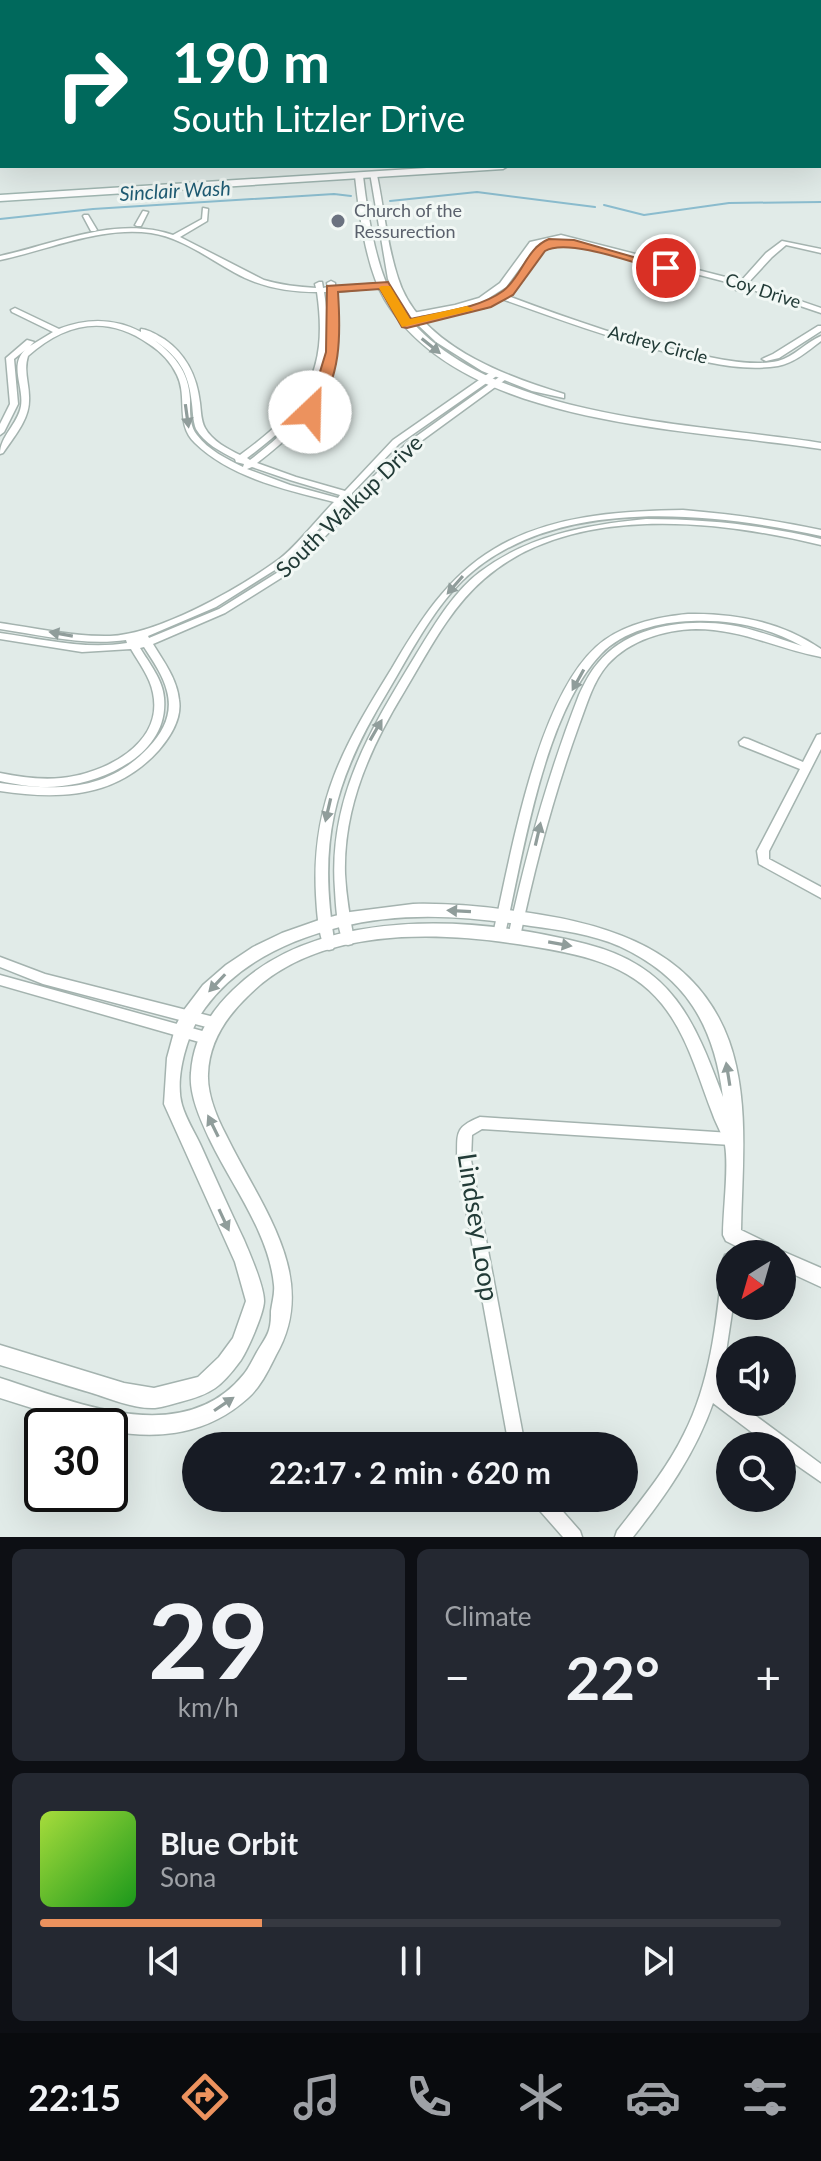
<!DOCTYPE html>
<html lang="en">
<head>
<meta charset="utf-8">
<style>
  body { margin:0; font-family:Lato,sans-serif; background:#242831; color:#f1f3f6; height:100vh; display:flex; flex-direction:column; font-size:30px; white-space:nowrap }
  * { box-sizing:border-box; margin:0 }
  p { font-size:26px; color:#9ea1a6 }
  .icon { flex:none; width:44px; height:44px; fill:none; stroke:currentColor; stroke-width:2; stroke-linecap:round; stroke-linejoin:round }
  .map { position:relative; height:1537px; overflow:hidden }
  .drawer { display:flex; flex-direction:column; gap:12px; padding:12px; background:#0d0f14; flex:1 }
  .drawer>* { flex:none }
  .guide { position:absolute; left:0px; top:0px; width:822px; height:168px; box-shadow:0 8px 32px #0002; background:#00695c; color:#fff; overflow:hidden }
  .needle { width:52px; rotate:217deg }
  .controls { position:absolute; left:716px; top:1240px; display:grid; gap:16px }
  .controls a { display:grid; place-items:center; width:80px; height:80px; border-radius:50%; background:#171b24; box-shadow:0 8px 32px #0002; font-size:40px }
  .speed { position:absolute; left:24px; top:1408px; display:flex; gap:16px; font-size:40px; font-weight:700; text-align:center }
  .speed>* { display:grid; place-content:center; width:104px; height:104px; border-radius:50%; background:#171b24; box-shadow:0 8px 32px #0002; line-height:1 }
  .speed .limit { border:4px solid #111; border-radius:12px; background:#fff; color:#111 }
  .pin { position:absolute; display:grid; place-items:center; width:68px; height:68px; color:#fff; margin:-34px; border:4px solid #fff; border-radius:50%; box-shadow:0 2px 8px #0007 }
  .me { position:absolute; width:88px; margin:-44px; rotate:24deg; stroke-linejoin:round; filter:drop-shadow(0 0 6px #0008) }
  .turn { display:flex; align-items:center; gap:28px; height:168px; padding:0 40px; font-size:36px }
  .turn .icon { width:104px; height:104px; stroke-width:2.5 }
  .turn b { display:block; font-size:56px; line-height:68px }
  .big { font-size:60px; font-weight:700; line-height:1.1 }
  .drawer .widget { flex:1; display:flex; flex-direction:column; justify-content:center; gap:12px; min-width:0; padding:0 28px; border-radius:12px; background:#242831 }
  .drawer .dial { align-items:center; gap:0 }
  .dial b { font-size:104px; line-height:1 }
  .song { display:flex; align-items:center; gap:24px }
  .cover { width:96px; height:96px; border-radius:12px; background:linear-gradient(135deg,hsl(80 70% 55%),hsl(120 70% 35%)) }
  .played { height:8px; border-radius:4px; background:linear-gradient(90deg,#ec925e 30%,#363941 30%) }
  .keys { display:flex; justify-content:space-around; direction:ltr }
  .heat { display:flex; justify-content:space-between; align-items:center; font-size:44px; direction:ltr }
  .drawer .tiles { flex:1; display:grid; gap:12px; grid-template-columns:1fr 1fr }
  .widget:last-child { grid-column:span 2 }
  .trip { position:absolute; left:182px; top:1432px; width:456px; height:80px; border-radius:40px; background:#171b24; box-shadow:0 8px 32px #0002; font-weight:700; line-height:80px; text-align:center }
  .dock { display:flex; height:128px; justify-content:space-around; align-items:center; background:#090b0e; color:#9ea1a6 }
  .dock .icon { width:56px; height:56px }
  .dock .current { color:#ec925e }
  .dock b { font-size:36px; color:#f1f3f6 }
  .map>svg:first-child { display:block }
</style>
</head>
<body>
<div class="map">
<svg width="821" height="1537" viewBox="0 0 821 1537">
  <rect width="100%" height="100%" fill="#e1ebe8"/>
  <g fill="none" stroke-linecap="round" stroke-linejoin="round">
    <path stroke="#8bbcce" stroke-width="2" d="M104,2L107,0
      M390,201L477,192L595,207
      M604,205L644,215L729,203L821,202
      M0,219L93,209L334,194L351,196"/>
    <defs>
      <path id="minor" d="M486,0H493L491,2H484Z
        M569,0H577L574,2H566Z
        M587,0H593L592,2H586Z
        M731,0H737L738,2H732Z
        M803,0H809L810,2H804Z
        M820,4H821V8H820Z
        M820,28L821,29V33L820,32Z
        M820,158H821V162H820Z
        M203,208L208,209L207,221L180,237L264,280C281,285 298,287 316,288L315,284L319,282H322L323,288L328,287L327,283L331,281L335,283V287L395,282L399,284L395,286L335,292C343,376 324,412 257,463L296,477L345,491L393,440L492,371H498V375L399,444L352,493V497L346,500L349,501L407,443L502,375H508L509,377L413,447L289,573L225,613L153,644C164,662 177,679 179,700C182,718 171,736 159,750C116,798 60,800 0,791V783C57,791 107,792 149,747C164,731 173,713 167,691C163,675 153,661 144,647L140,648C149,663 163,680 164,698C169,752 108,781 62,786C41,789 20,785 0,781V773C20,777 40,780 61,778C104,774 164,744 153,693C150,677 139,663 131,649L82,652L0,639V633C42,639 85,650 127,643L126,640C85,646 41,635 0,629V623C36,628 74,637 110,636C159,634 238,589 278,560C296,547 317,519 334,502C287,490 231,478 195,443C175,424 188,397 177,375C171,362 160,351 149,344C106,314 65,323 28,356C23,372 30,385 29,401C29,420 13,438 3,453L0,454C0,436 18,424 21,406C24,387 9,365 25,350L14,359L18,404L4,432L0,435V424L10,404L6,358L27,340L34,342L30,346L53,332L12,312L11,310L15,308L59,329C87,318 114,318 141,332V329C150,330 157,335 164,339C187,355 197,377 200,403C201,411 201,421 205,428C212,441 228,449 240,455C304,408 329,374 317,292C292,292 267,288 245,278C214,263 185,238 151,233C100,226 48,250 0,260V256C55,244 117,215 173,235L202,219ZM324,292H328C334,376 316,410 250,460L247,458C311,411 337,374 324,292ZM151,338C178,355 189,372 192,404C193,412 193,421 196,429C204,443 221,452 235,459L236,462L244,464L243,467C227,459 208,450 197,435C189,425 190,411 190,399C189,371 173,353 151,338ZM252,467L290,480L340,495L338,498L290,485L247,469ZM342,505L345,506L283,569L219,609L149,638L148,636L216,607L286,563Z
        M143,211L148,212L141,226H137L135,225Z
        M84,215H88L97,230L95,231H91L83,216Z
        M561,235L741,281L766,253L782,241L821,249V253L786,245L772,257L748,283L821,308V313L744,287L742,290H736L735,288L738,285L561,239L554,241L557,243L556,245L543,251L512,295L508,296C572,320 637,343 704,356C727,361 755,366 778,361C794,357 806,342 821,336V341C808,351 794,363 778,366C740,372 699,361 662,351C607,337 555,318 502,299L484,308H478V304L506,291L537,247L549,242L536,246L506,287L484,301L456,310L402,319L398,317L402,315L455,305L479,298L500,283L530,242Z
        M818,326H821V331L779,358L766,361L762,359L773,354Z
        M683,510C730,514 775,520 821,530V536C710,512 552,494 462,581C431,612 410,654 388,691C334,780 317,842 335,945L333,949L329,950L325,949C318,932 317,912 316,895C311,801 345,744 392,668C419,622 447,577 494,549C550,515 619,511 683,510Z
        M646,519C707,519 761,525 821,539V545C718,520 571,503 484,579C449,609 427,654 404,692C370,748 343,808 345,874C346,896 350,918 354,940L352,944L348,945L344,944C337,927 336,907 335,890C328,800 369,732 414,658C432,629 452,593 480,572C529,535 586,525 646,519Z
        M688,614C735,613 782,622 821,649V657C779,649 741,629 696,629C664,630 630,640 608,664C593,681 587,704 579,725C554,794 535,865 520,937L518,941L514,942L510,941L508,937C526,854 548,774 579,695C584,684 590,672 598,663C628,626 685,618 730,625C755,629 779,639 802,646C768,627 730,619 691,621C660,622 623,631 601,654C544,714 523,854 505,934L503,938L499,939L495,938L493,934C511,855 536,702 596,647C620,625 656,617 688,614Z
        M821,734V749L769,851V859L821,887V898L759,864L757,851L800,769L740,745L739,742L744,738L748,739L803,762L817,735Z
        M0,957L45,974L214,1017L219,1019L220,1023L219,1027L214,1029L43,984L0,967Z
        M0,975L206,1032L211,1034L212,1038L211,1042L206,1044L0,985Z
        M480,1117L731,1133L736,1135L738,1139L736,1143L731,1145L482,1129L472,1135L471,1160L525,1446H509L457,1160C458,1134 453,1128 480,1117Z
        M730,1253L733,1254H730V1306H733L726,1352L718,1387L730,1397V1402H737L821,1464V1482L782,1455V1446H770L713,1403C695,1454 666,1495 633,1537H615L617,1531C641,1500 667,1469 684,1434C711,1381 717,1319 723,1260L725,1255Z
        M532,1498H551L580,1531L582,1537H563L534,1504Z"/>
      <path id="tertiary" d="M820,57H821V61H820Z
        M359,173L363,176C367,210 376,271 395,300C474,421 690,422 821,443V449C689,428 462,428 385,300C366,268 359,213 355,176Z
        M370,173L377,175C384,209 387,245 398,278C418,344 504,376 564,394V398L532,391L482,371L436,342L417,324L399,302L388,279Z
        M413,904C450,903 487,907 523,912C610,924 696,950 729,1041C750,1100 742,1169 741,1230L778,1248L779,1252L782,1251L821,1268V1287L782,1269V1254H752L726,1241L723,1235C723,1210 729,1168 725,1145C723,1135 716,1124 713,1115C698,1077 688,1036 662,1004C629,963 579,954 530,946C439,931 318,925 248,996C226,1017 209,1042 208,1074C207,1094 217,1118 226,1135C259,1204 321,1277 276,1355C268,1371 261,1386 248,1398C208,1434 161,1440 110,1431V1426H89L0,1398V1378C75,1402 183,1450 244,1374C249,1368 253,1359 257,1352C261,1345 267,1337 269,1330C271,1324 271,1317 271,1311C272,1303 275,1293 274,1285C269,1233 232,1186 210,1140C201,1121 189,1095 191,1073C193,1040 210,1012 233,990C319,905 478,916 586,944C672,966 694,1019 723,1097C714,1025 686,977 619,946C591,934 561,930 531,926C467,916 403,911 340,927C288,940 237,964 205,1008C188,1031 174,1077 182,1105C186,1119 195,1133 201,1146C215,1177 229,1209 244,1240C250,1254 264,1286 264,1301C264,1313 248,1349 241,1360C221,1387 212,1394 180,1402C172,1404 163,1407 155,1408C134,1409 111,1399 92,1393C61,1384 31,1374 0,1365V1345L124,1383L154,1388L198,1377L219,1357L233,1338L246,1301L235,1262L164,1104L167,1058L176,1025L184,1010L203,985L226,965L253,947L282,933L319,920L350,912Z"/>
      <path id="secondary" d="M821,144V151H820V144Z
        M458,166H508L503,169L0,201V195Z"/>
      <path id="motorway" d="M820,108H821V114H820Z
        M0,120H2V126H0Z
        M0,142H2V150H0Z"/>
    </defs>
    <use href="#minor" stroke="#a4b3af" stroke-width="3"/>
    <use href="#tertiary" stroke="#a4b3af" stroke-width="3"/>
    <use href="#secondary" stroke="#a0b6b1" stroke-width="3"/>
    <use href="#motorway" stroke="#c1c8c7" stroke-width="3"/>
    <use href="#minor" fill="#fff" fill-rule="evenodd"/>
    <use href="#tertiary" fill="#fff" fill-rule="evenodd"/>
    <use href="#secondary" fill="#fff" fill-rule="evenodd"/>
    <use href="#motorway" fill="#2f6661" fill-rule="evenodd"/>
  </g>
  <defs><path id="oneway-solid" d="M-6-.8H1V-3.2L6.5 0L1 3.2V.8H-6Z" transform="scale(2)"/></defs>
  <g fill="#909d9b">
    <use href="#oneway-solid" transform="translate(431 346) rotate(39)"/>
    <use href="#oneway-solid" transform="translate(187 416) rotate(82)"/>
    <use href="#oneway-solid" transform="translate(455 585) rotate(131)"/>
    <use href="#oneway-solid" transform="translate(61 634) rotate(-170)"/>
    <use href="#oneway-solid" transform="translate(578 680) rotate(119)"/>
    <use href="#oneway-solid" transform="translate(376 730) rotate(-60)"/>
    <use href="#oneway-solid" transform="translate(328 810) rotate(103)"/>
    <use href="#oneway-solid" transform="translate(538 834) rotate(-77)"/>
    <use href="#oneway-solid" transform="translate(459 911) rotate(-177)"/>
    <use href="#oneway-solid" transform="translate(560 944) rotate(10)"/>
    <use href="#oneway-solid" transform="translate(217 983) rotate(133)"/>
    <use href="#oneway-solid" transform="translate(728 1074) rotate(-99)"/>
    <use href="#oneway-solid" transform="translate(213 1126) rotate(-116)"/>
    <use href="#oneway-solid" transform="translate(224 1220) rotate(65)"/>
    <use href="#oneway-solid" transform="translate(224 1404) rotate(-34)"/>
  </g>
  <path fill="#ec925e" stroke="#995f3d" stroke-width="2" d="M549,239L574,240L672,268L666,272C639,265 568,237 545,251L513,295L491,307L407,328L402,327L380,289L338,292C341,337 341,376 315,415H305L303,412L312,398L326,352L327,286L388,282L411,319C440,312 478,309 503,291C522,277 526,248 549,239Z"/>
  <path fill="#f59e0b" d="M381,286H390L410,319L467,306L474,310L402,327L379,288Z"/>
  <circle fill="#6b7280" stroke="#f2f8f5" stroke-width="3" cx="338" cy="221" r="8"/>
  <g text-anchor="middle" stroke-width="6" stroke-linejoin="round" paint-order="stroke">
    <g font-size="18" fill="#5b616d" stroke="#f2f8f5" text-anchor="start">
      <text x="354" y="217">Church of the<tspan x="354" dy="21">Ressurection</tspan></text>
    </g>
    <g font-size="18" fill="#223b37" stroke="#f2f8f5">
      <text transform="translate(763 291) rotate(18)" y="6">Coy Drive</text>
      <text transform="translate(658 345) rotate(15)" y="6">Ardrey Circle</text>
    </g>
    <g font-size="20" font-style="italic" fill="#1f5c74" stroke="#f2f8f5">
      <text transform="translate(175 191) rotate(-3)" y="7">Sinclair Wash</text>
    </g>
    <g font-size="22" fill="#223b37" stroke="#f2f8f5">
      <text transform="translate(349 506) rotate(-44)" y="8">South Walkup Drive</text>
    </g>
    <g font-size="26" fill="#223b37" stroke="#f2f8f5">
      <text transform="translate(478 1227) rotate(81)" y="9">Lindsey Loop</text>
    </g>
  </g>
</svg>
<div class="controls">
<a><svg class="needle" viewBox="-14 -14 28 28"><path d="M0-13l5 13h-10z" fill="#e53935"/><path d="M0 13l5-13h-10z" fill="#9ea1a6"/></svg></a>
<a><svg class="icon" aria-label="sound" viewBox="0 0 24 24"><path d="M4 9h4l5-4v14l-5-4H4zM17 9q2 3 0 6"/></svg></a>
<a><svg class="icon" aria-label="search" viewBox="0 0 24 24"><circle cx="10" cy="10" r="6"/><path d="M15 15l6 6"/></svg></a>
</div>
<div class="speed"><div class="limit">30</div></div>
<div class="pin" style="left:666px;top:268px;background:#d93025"><svg class="icon" aria-label="arrive" viewBox="0 0 24 24"><path d="M6 21V4h12l-3 4 3 4H6"/></svg></div>
<svg class="me" style="left:310px;top:412px" viewBox="-20 -20 40 40"><circle r="19" fill="#fff"/><path d="M0-13L10 11 0 6-10 11z" fill="#ec925e"/></svg>
<div class="trip">22:17 · 2 min · 620 m</div>
<div class="guide">
<div class="turn"><svg class="icon" aria-label="right" viewBox="0 0 24 24"><path d="M7 20v-9h11M14 6l5 5-5 5"/></svg><div><b>190 m</b>South Litzler Drive</div></div>
</div>
</div>
<section class="drawer">
<div class="tiles">
<div class="widget dial"><b>29</b><p>km/h</p></div>
<div class="widget"><p>Climate</p>
<div class="heat"><a>−</a><b class="big">22°</b><a>+</a></div>
</div>
<div class="widget">
<div class="song"><i class="cover"></i><div><b>Blue Orbit</b><p>Sona</p></div></div>
<div class="played"></div>
<div class="keys"><svg class="icon" aria-label="previous" viewBox="0 0 24 24"><path d="M18 5L8 12l10 7zM5 5v14"/></svg><svg class="icon" aria-label="pause" viewBox="0 0 24 24"><path d="M8 5v14M16 5v14"/></svg><svg class="icon" aria-label="next" viewBox="0 0 24 24"><path d="M6 5l10 7-10 7zM19 5v14"/></svg></div>
</div>
</div>
</section>
<nav class="dock">
<b>22:15</b>
<svg class="icon current" aria-label="directions" viewBox="0 0 24 24"><path d="M12 3l9 9-9 9-9-9zM9 14v-3h6M13 9l2 2-2 2"/></svg>
<svg class="icon" aria-label="music" viewBox="0 0 24 24"><path d="M9 18V5l10-2v13"/><circle cx="6" cy="18" r="3"/><circle cx="16" cy="16" r="3"/></svg>
<svg class="icon" aria-label="phone" viewBox="0 0 24 24"><path d="M5 4h4l2 5-3 2q2 4 5 5l2-3 5 2v4C11 20 4 13 5 4z"/></svg>
<svg class="icon" aria-label="climate" viewBox="0 0 24 24"><path d="M12 3v18M4 7l16 10M4 17L20 7"/></svg>
<svg class="icon" aria-label="car" viewBox="0 0 24 24"><path d="M5 17H2v-5l4-1 3-4h7l3 4 3 1v5h-3M9 17h6M6 11h13"/><circle cx="7" cy="17" r="2"/><circle cx="17" cy="17" r="2"/></svg>
<svg class="icon" aria-label="filters" viewBox="0 0 24 24"><path d="M4 7h16M4 17h16"/><circle cx="9" cy="7" r="2"/><circle cx="15" cy="17" r="2"/></svg>
</nav>
</body>
</html>
